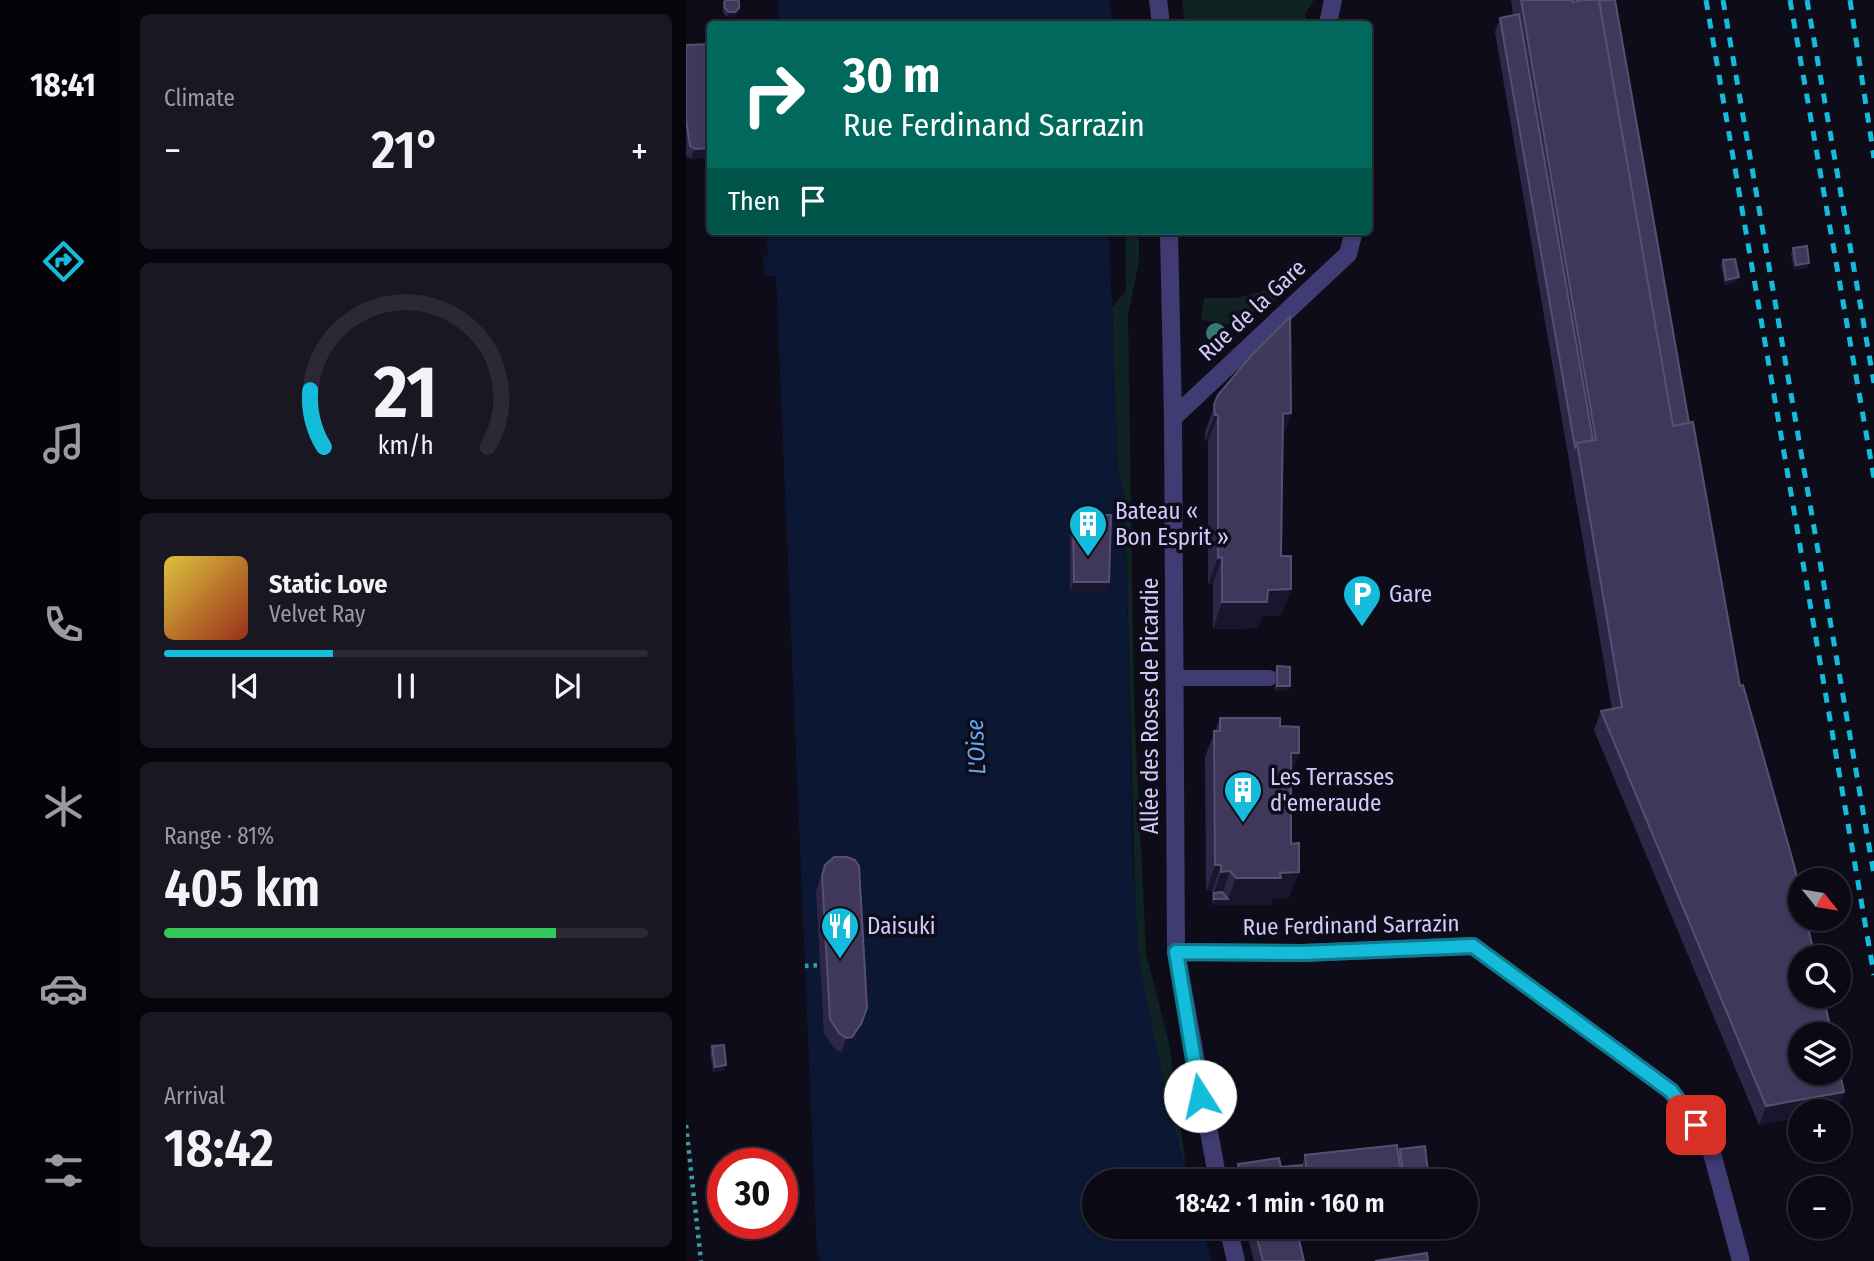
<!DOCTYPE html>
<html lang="en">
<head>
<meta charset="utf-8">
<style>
  body { margin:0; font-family:"Fira Sans Condensed",sans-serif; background:#191722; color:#f1f3f6; height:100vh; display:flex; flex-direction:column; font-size:26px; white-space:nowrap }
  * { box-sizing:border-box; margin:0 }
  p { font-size:23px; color:#9a9aa0 }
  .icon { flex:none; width:38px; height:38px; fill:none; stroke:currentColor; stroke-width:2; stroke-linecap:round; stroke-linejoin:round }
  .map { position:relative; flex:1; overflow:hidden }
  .side { display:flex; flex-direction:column; gap:14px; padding:14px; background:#06050b; width:560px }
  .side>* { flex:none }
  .hud { position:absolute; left:21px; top:21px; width:665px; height:214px; border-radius:7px; box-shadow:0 2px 5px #0004,0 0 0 2px #2b2a34; background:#00695c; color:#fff; overflow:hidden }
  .needle { width:46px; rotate:120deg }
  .tools { position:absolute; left:1102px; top:868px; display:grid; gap:14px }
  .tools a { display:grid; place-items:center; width:63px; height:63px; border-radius:50%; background:#0b0914; box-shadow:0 2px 5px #0004,0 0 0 2px #2b2a34; font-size:35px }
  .speed { position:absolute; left:21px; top:1148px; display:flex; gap:14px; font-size:35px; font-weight:700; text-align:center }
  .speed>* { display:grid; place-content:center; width:91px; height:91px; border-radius:50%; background:#0b0914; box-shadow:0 2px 5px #0004,0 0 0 2px #2b2a34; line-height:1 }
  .speed .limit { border:10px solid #d22; background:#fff; color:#111 }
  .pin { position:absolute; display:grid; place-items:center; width:60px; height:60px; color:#fff; margin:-30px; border-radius:14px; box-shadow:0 4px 10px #0006 }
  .me { position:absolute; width:77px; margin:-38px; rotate:350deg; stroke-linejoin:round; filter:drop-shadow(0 0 5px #0008) }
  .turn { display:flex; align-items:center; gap:24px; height:147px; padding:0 21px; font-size:32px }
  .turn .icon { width:91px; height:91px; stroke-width:2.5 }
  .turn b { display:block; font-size:49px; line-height:60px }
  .then { display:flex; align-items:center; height:66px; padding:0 21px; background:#0003; gap:14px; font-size:26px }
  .big { font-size:52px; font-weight:600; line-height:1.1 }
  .side .widget { flex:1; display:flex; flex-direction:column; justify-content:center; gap:10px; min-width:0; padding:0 24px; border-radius:10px; background:#191722 }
  .side .dial { align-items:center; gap:0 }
  .dial svg { height:182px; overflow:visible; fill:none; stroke:#2b2a34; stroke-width:7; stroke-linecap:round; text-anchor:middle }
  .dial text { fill:#f1f3f6; stroke:none }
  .song { display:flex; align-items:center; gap:21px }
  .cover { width:84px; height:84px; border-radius:10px; background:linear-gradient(135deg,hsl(50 70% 55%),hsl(10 70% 35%)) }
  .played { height:7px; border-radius:4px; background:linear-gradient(90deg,#15bbdb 35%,#2b2a34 35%) }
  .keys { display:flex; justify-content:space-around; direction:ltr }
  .heat { display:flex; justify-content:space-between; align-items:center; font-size:38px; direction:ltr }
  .charge { height:10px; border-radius:5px; background:linear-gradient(90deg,#34c759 81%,#2b2a34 0) }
  .trip { position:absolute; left:396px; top:1169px; width:396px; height:70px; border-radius:35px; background:#0b0914; box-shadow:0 2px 5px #0004,0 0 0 2px #2b2a34; font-weight:600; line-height:70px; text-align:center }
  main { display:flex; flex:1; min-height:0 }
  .tab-bar { display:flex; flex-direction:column; width:126px; justify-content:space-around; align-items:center; background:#040408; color:#9a9aa0 }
  .tab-bar .icon { width:49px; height:49px }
  .tab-bar .selected { color:#15bbdb }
  .tab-bar b { font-size:32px; color:#f1f3f6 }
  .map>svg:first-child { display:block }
</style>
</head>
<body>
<main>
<nav class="tab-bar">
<b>18:41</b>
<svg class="icon selected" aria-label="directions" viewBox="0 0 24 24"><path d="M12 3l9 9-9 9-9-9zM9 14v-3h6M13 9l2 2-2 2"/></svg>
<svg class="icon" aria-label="music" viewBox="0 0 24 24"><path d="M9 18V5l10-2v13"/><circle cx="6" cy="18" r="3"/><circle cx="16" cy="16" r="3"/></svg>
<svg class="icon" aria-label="phone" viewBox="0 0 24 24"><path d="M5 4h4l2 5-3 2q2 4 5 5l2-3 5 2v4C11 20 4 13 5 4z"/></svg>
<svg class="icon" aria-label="climate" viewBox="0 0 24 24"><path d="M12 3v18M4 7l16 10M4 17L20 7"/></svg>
<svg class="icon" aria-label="car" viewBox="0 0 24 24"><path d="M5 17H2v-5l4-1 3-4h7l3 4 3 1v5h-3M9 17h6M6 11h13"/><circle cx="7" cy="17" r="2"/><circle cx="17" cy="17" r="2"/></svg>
<svg class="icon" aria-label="filters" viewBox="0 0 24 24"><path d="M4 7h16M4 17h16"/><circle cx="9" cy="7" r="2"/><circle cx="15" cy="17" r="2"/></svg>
</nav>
<section class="side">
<div class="widget"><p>Climate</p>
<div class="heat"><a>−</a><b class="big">21°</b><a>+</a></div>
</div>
<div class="widget dial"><svg viewBox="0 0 100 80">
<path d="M14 69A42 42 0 1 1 86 69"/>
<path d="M14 69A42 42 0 0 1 8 44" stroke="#15bbdb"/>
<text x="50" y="56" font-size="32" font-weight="700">21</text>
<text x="50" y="72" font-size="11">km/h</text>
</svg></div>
<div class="widget">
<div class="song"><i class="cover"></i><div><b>Static Love</b><p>Velvet Ray</p></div></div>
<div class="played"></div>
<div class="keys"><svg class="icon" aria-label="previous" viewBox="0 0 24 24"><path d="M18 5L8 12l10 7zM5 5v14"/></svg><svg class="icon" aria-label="pause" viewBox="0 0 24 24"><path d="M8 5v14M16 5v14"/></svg><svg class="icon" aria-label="next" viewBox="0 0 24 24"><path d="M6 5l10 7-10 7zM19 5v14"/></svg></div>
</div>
<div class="widget"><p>Range · 81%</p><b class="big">405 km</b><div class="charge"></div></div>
<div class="widget"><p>Arrival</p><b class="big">18:42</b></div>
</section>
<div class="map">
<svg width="1188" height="1261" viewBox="0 0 1188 1261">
  <rect width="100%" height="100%" fill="#0f0c1a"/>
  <path fill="#102323" d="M496,0H628L619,14L621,24H499Z
    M439,231H453V261L442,315L448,702L460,953L483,1043L502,1181L452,1018L439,497L432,472L426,307L440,291Z
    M587,288L596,293L595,296L547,325L515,320L518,298H552Z"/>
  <path fill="#0c1833" d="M92,0H423L427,24H93Z
    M80,231H423L432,472L439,497L447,870L454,965L484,1113L504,1181H408V1227H517L525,1261H134L131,1253L90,276H78L77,255H82Z"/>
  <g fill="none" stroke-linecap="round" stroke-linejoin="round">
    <path stroke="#37a1a1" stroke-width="4.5" stroke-dasharray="3.5 5" stroke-linecap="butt" d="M119,966L135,965
      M0,1125L15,1261"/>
    <path stroke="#413b74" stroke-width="16" d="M488,678H583"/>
    <path stroke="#413b74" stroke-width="18" d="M472,0L475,24
      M642,24L647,0
      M483,231L487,418L490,952L532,1181
      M487,418L662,254L668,231
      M490,952L616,953L787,946L985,1091L1023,1142L1055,1261
      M542,1227L550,1261"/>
    <path stroke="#15bbdb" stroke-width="5" stroke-dasharray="10 9" stroke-linecap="butt" d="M1020,0L1188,975
      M1037,0L1188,875
      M1104,0L1188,478
      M1121,0L1188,383
      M1164,0L1188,158"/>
  </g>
  <circle fill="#3a7873" cx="530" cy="333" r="10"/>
  <path fill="#2e2647" d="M825,0H887L1003,423L1054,686L1151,1111L1073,1125L908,730L915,711L926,709L809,32L814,18L827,15Z
    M38,2L52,13L47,17H41L37,13V7Z
    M24,44V157L5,159L0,156V45Z
    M1107,248L1122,268L1108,270L1105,254Z
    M1037,260L1051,282L1039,285L1035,265Z
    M532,395L596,437L595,556L605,589L595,615L576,616L572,628L527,629V584H522V441H519V432Z
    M387,515L423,582L420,592H384V525Z
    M591,666L604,686L602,691H589V671Z
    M534,718L594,726L613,753L605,774L603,898L587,899L585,905H526V891H520L519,757Z
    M139,865L170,1039L160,1051L155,1053L147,1047L138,1033L130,891Z
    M26,1046L38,1070L27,1072L24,1052Z
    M714,1149L743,1181H547L546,1178L552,1164L595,1167L616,1165L619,1155L712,1153Z
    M559,1227H610L618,1261H568Z"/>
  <path fill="#1a142d" d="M53,8L52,13L47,17H41L43,12Z
    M24,148V157L5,159L9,149Z
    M1123,263L1122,268L1108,270L1110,265Z
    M1053,277L1051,282L1039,285L1040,280Z
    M605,413L596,440L597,414Z
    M529,415H532L522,441H519Z
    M536,557L527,584H522L532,558Z
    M388,582H423L420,592H384Z
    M605,589L595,615L576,616L572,628L527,629L536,602L582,590Z
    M591,686H604L602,691H589Z
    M605,753H613L603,779Z
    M529,865H535L526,891H520Z
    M544,871L535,897L528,893L526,898L535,872Z
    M613,872L603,898L587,899L585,905H526L528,899H542L550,878L594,873Z
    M176,1023L170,1039L160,1051L155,1053L160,1038Z
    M40,1065L38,1070L27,1072L29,1067Z
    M1158,1092L1151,1111H1115V1118L1073,1125L1080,1106Z"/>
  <path fill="#40385a" stroke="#574f73" stroke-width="2" d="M40,0H52L53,1V8L49,12H43L39,8L38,2Z
    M835,0H887V2L896,0H913L987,426L1007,422L1054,686L1057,685L1108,865L1115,895V919H1120L1129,957H1115V996H1137L1146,1034H1115V1073H1153V1069L1158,1092L1080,1106L915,711L936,707L891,443L910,440Z
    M918,0H929L1003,423L987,426L913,1Z
    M833,14L907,440L891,443L889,447L814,18Z
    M24,44V148L9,149L4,146L0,120V45Z
    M1121,246L1123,263L1110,265L1107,248Z
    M1049,259L1053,277L1040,280L1037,260Z
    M604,317L605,413L597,414L595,556H605V589L582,590L581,602H536V557L532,558V415H529L528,405L532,395L565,356Z
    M387,515H425L423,582H388Z
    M591,666L604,667V686H591Z
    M534,718H594V726L613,727V753H605V844L613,843V872L594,873L595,878H550L544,871L535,872V865H529L528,731H534Z
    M148,857H161L169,860L173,866L181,1008L175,1024L166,1037L160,1038L153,1033L144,1019L136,876L139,865Z
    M536,892L542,899H528V893Z
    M38,1045L40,1065L29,1067L26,1046Z
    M711,1145L716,1181H622L619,1155Z
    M739,1146L743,1181H718L714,1149Z
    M593,1158L598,1181H556L552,1164Z
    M616,1165L617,1181H598L595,1167Z
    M568,1227H610L618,1261H577Z
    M741,1253L742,1261H689Z"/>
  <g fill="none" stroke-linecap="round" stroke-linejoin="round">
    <defs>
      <path id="route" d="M514,1096L490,952L616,953L787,946L985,1091L1010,1125"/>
    </defs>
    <use href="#route" stroke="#0e7a8e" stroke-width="18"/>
    <use href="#route" stroke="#15bbdb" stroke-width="12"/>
  </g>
  <defs>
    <symbol id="building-pin" viewBox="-11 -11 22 30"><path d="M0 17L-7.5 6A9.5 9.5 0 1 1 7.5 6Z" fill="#15bbdb" stroke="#0f0c1a"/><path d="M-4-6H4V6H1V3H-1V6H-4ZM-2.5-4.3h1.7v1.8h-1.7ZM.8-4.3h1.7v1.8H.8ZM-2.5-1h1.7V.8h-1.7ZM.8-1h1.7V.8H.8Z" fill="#fff"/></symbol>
    <symbol id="parking-pin" viewBox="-11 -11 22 30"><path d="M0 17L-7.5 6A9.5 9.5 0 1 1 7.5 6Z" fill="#15bbdb" stroke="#0f0c1a"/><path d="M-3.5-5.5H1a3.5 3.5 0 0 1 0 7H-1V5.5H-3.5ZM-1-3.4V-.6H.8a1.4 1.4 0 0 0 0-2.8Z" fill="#fff"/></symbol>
    <symbol id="restaurant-pin" viewBox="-11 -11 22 30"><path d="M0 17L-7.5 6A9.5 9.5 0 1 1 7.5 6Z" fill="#15bbdb" stroke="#0f0c1a"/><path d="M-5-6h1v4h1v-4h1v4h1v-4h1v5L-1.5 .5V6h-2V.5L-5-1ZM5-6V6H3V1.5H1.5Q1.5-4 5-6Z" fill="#fff"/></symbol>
  </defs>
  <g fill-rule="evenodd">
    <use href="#building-pin" x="380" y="502" width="44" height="60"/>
    <use href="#parking-pin" x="654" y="572" width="44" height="60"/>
    <use href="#building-pin" x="535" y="768" width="44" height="60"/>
    <use href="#restaurant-pin" x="132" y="904" width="44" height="60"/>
  </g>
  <g text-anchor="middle" stroke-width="7" stroke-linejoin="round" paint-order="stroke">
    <g font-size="23" fill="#d2cafa" stroke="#0f0c1a">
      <text transform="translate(566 310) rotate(-43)" y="8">Rue de la Gare</text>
      <text transform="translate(464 706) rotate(-90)" y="8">Allée des Roses de Picardie</text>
      <text transform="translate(665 925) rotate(-1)" y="8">Rue Ferdinand Sarrazin</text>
    </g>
    <g font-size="23" fill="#d2cafa" stroke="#0f0c1a" text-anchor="start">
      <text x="429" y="519">Bateau «<tspan x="429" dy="26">Bon Esprit »</tspan></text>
      <text x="703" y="602">Gare</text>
      <text x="584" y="785">Les Terrasses<tspan x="584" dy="26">d'emeraude</tspan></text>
      <text x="181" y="934">Daisuki</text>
    </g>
    <g font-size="24" font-style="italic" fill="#62a6f0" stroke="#0f0c1a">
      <text transform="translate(290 747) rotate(-93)" y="8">L'Oise</text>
    </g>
  </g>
</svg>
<div class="tools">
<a><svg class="needle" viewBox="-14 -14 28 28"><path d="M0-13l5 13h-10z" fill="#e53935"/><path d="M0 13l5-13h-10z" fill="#9a9aa0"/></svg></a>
<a><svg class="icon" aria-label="search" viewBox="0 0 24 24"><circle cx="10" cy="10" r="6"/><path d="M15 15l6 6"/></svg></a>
<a><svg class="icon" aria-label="layers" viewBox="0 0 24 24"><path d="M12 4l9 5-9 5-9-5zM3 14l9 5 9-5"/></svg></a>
<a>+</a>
<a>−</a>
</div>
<div class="speed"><div class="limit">30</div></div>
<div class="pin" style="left:1010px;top:1125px;background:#d93025"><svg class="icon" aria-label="arrive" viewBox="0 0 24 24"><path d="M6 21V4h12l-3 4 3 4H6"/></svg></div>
<svg class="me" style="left:514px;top:1096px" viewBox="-20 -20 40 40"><circle r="19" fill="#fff"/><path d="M0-13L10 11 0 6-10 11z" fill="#15bbdb"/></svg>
<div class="trip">18:42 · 1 min · 160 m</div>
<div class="hud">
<div class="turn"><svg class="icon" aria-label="right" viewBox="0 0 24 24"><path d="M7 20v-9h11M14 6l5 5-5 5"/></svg><div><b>30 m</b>Rue Ferdinand Sarrazin</div></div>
<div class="then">Then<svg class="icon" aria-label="arrive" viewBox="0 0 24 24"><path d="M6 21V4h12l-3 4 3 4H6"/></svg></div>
</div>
</div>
</main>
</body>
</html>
